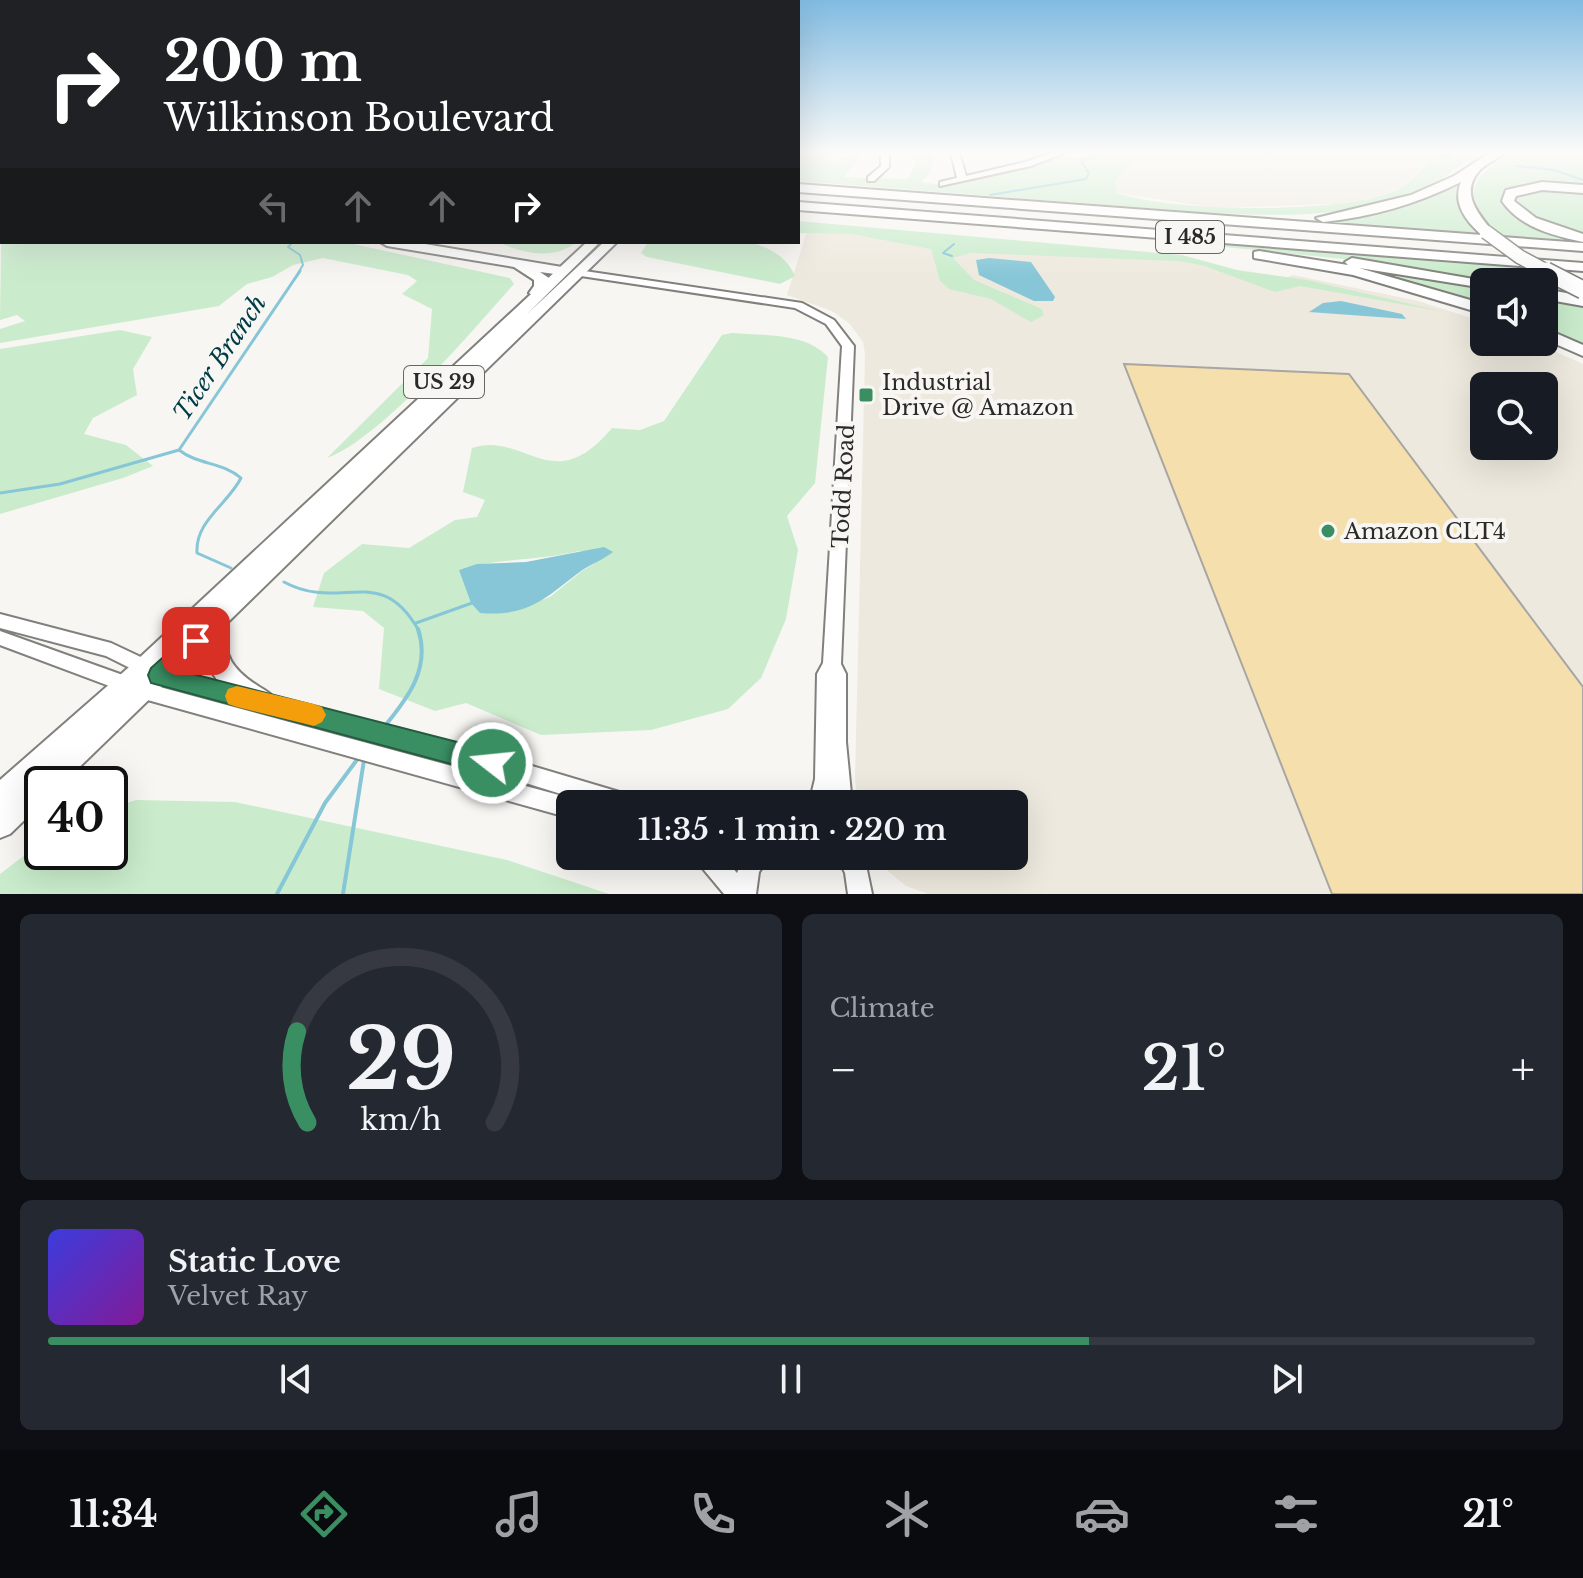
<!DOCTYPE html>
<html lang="en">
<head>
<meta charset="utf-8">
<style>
  body { margin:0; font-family:"Libre Baskerville",serif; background:#242831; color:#f1f3f6; height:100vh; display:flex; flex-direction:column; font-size:30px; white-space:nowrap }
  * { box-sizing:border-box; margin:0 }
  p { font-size:26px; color:#9ea1a6 }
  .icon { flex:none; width:44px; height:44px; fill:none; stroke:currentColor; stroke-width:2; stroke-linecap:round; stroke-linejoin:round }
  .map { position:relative; height:894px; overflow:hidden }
  .details { display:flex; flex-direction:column; gap:20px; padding:20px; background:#0d0f14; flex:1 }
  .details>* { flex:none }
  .top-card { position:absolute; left:0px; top:0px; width:800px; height:244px; box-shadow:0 8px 32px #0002; background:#202124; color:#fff; overflow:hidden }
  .buttons { position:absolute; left:1470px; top:268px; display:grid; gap:16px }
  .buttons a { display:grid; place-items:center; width:88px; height:88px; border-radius:12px; background:#171b24; box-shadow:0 8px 32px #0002; font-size:40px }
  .speed { position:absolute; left:24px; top:766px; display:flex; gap:16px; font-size:40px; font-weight:700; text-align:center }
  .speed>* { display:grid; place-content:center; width:104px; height:104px; border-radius:50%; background:#171b24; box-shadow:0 8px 32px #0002; line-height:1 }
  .speed .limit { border:4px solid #111; border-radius:12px; background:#fff; color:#111 }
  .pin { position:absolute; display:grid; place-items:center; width:68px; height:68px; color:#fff; margin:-34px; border-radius:16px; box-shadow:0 4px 12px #0006 }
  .me { position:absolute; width:88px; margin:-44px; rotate:286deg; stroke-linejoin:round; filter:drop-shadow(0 0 6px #0008) }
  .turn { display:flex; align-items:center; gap:28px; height:168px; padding:0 32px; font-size:36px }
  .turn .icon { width:104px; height:104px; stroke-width:2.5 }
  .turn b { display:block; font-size:56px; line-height:68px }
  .lanes { display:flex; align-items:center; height:76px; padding:0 32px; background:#0003; justify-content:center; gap:40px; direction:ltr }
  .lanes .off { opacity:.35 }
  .big { font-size:60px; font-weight:600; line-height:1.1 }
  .details .widget { flex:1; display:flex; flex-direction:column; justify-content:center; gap:12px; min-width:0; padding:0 28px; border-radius:12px; background:#242831 }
  .details .dial { align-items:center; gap:0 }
  .dial svg { height:208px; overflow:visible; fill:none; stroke:#363941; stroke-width:7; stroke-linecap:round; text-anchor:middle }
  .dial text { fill:#f1f3f6; stroke:none }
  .song { display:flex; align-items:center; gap:24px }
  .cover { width:96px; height:96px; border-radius:12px; background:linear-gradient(135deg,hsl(240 70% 55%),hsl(290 70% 35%)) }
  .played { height:8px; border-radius:4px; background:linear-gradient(90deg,#398e62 70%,#363941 70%) }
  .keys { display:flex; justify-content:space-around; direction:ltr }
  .heat { display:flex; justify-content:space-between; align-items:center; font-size:44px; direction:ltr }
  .details .tiles { flex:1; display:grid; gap:20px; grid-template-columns:1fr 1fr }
  .widget:last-child { grid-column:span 2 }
  .trip { position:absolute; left:556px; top:790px; width:472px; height:80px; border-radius:12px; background:#171b24; box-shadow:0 8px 32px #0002; font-weight:600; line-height:80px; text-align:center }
  .menu { display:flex; height:128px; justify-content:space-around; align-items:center; background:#090b0e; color:#9ea1a6 }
  .menu .icon { width:56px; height:56px }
  .menu .selected { color:#398e62 }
  .menu b { font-size:36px; color:#f1f3f6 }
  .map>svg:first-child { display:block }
</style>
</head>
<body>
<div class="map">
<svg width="1583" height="894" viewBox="0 0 1583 894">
  <rect width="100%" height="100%" fill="#f8f6f2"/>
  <path fill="#eee9de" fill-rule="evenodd" d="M1148,152L1381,153L1437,152L1402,187L1377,197L1336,204L1217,208L1117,193L1115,181L1136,158Z
    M808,228L1203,262L1265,285L1293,275L1418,301L1484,322V342H1534L1583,364V894H928L906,886L883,867L875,856H1014V804H858L855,778L865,354L863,342L850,324L832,311L787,295ZM1484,386H1544V446H1484Z"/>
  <path fill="#caeccc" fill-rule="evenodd" d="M798,152H826L827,161C841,161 849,152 864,152L844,177L908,179L916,163L912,152H933L931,173L921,182L941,185L1062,156L1077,159L1094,152H1148L1136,158L1115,181L1117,193C1168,212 1356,216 1402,187C1415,179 1426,163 1437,152H1479C1454,170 1426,193 1396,201C1303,225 1201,212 1106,205C1003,197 901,189 798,181Z
    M1509,152H1583V188L1514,189L1508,206L1583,240V244C1565,243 1515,244 1501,238C1494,236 1488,226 1483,221C1458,189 1484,171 1509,152Z
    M2,170V242H344L510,278L514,284C473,330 382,438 327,458L428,358L432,309L402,294L417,281L408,275L323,258L293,265L272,277L247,284L219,306L0,343V329L25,321L17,315L0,320Z
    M1453,185L1457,186L1460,208L1487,238L1286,221C1344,220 1402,215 1453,185Z
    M1528,189L1583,191V237L1548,226L1513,204L1514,196Z
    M798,221L1182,255L1237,270L1307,280L1445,312L1300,286L1275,292L1205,266L1179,261L970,253L953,258L974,280L1042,309L1044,315L1031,322L991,299L949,289L940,281L931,249L852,234L798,233Z
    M497,242H577C552,261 524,253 497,242Z
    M648,242C693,242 773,225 795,276L780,284L647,257L641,253Z
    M1203,242L1530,267L1583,298L1544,291V282H1491L1363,261L1205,245Z
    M1333,264L1484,286V307Z
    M1544,297L1583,304V349L1544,331Z
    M120,330L152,337L133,369L137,395L93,418L84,434L126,445L153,466L123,478L0,514V349Z
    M732,333C764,336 805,332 828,357L815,483L787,516L798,550L786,619L761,678L728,709L651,730L541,735L466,703L435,711L379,689L384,628L363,611L313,607L324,573L362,544L409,548L455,520L477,517L485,500L463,492L472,448C524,430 552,500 612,428L640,430L664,421L722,335ZM579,551L610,554L582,571L550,597L511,612L472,599L459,570C494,558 539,561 579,551Z
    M136,800L235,802L507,860L609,894H0V874L42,842V852H110V808Z"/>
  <path fill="#86c6d7" d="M989,258L1031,262L1055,297L1053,301H1034L979,275L976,260Z
    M1341,301L1402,314L1406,319L1309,312L1323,303Z
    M604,547L613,552C603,560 591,564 581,571C546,597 530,617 480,613L471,603L459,570L477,564L526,562Z"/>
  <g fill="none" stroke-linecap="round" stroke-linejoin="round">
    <path stroke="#86c6d7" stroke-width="2" d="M1426,152L1452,158
      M1518,166L1554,170L1583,180
      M990,195L1086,179L1089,173L1081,161L1107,152
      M293,242L288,247L300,255L303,265L298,273
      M952,256L943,253L954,244"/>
    <path stroke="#86c6d7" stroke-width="3" d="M179,450L300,271
      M179,450C198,465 223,462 241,478C228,504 195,521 197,553L231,568
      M0,493L60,484L179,450
      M284,582C341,613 380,561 419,631
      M416,623L472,603"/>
    <path stroke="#86c6d7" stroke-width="4" d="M384,727C408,698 431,668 418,629
      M277,894L325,803L359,757
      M343,894L364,760"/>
  </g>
  <path fill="#f5dfad" stroke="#a8a6a2" stroke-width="2" d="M1124,364L1349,374L1583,687V894H1332Z"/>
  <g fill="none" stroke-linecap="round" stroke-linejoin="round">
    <defs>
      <path id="minor" d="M881,152H889V167L874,181H868V177L881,166Z
        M951,152H959L966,176L1025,162L1055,152H1067L1031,166L940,186V182L957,178Z
        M578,270L802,303L834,320L854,346L841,664L846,674V742L852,804H809L815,779L817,674L823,663L842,346L826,324L795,308L574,275L573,273Z
        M0,614L111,643L164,668L465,746L626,794L634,797L637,804H593L465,764L160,683L106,656L0,628Z
        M0,631L145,683L570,798L578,801L579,804H570V818L144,699L0,645Z
        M696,856H722L737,873L744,856H770L759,872L756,894H724L699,864Z
        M837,856H860L867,870L872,894H848L845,873Z"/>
      <path id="major" d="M587,242H600L526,315L604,242H617L224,626C224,656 232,669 258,686C266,691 273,694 277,703L274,711C246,720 205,674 202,648L62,784H42V803L10,834L0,838V780L136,661Z"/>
      <path id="highway" d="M1491,152H1505C1498,159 1485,164 1479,171C1460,194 1478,213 1493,232L1488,236L1583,243V251L798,192V184L1482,235C1466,222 1452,203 1461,182C1417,204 1372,217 1323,222L1316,218L1411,195L1454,176Z
        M1542,182L1583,185V193L1542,190L1516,196L1514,201L1536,218L1583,234V242C1552,235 1521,228 1502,201L1506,190Z
        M798,202L1583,263V271L798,210Z
        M380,242H413L562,267L569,271L562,275L540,272L549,278L550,287L537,298L529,293L534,286V280L514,267L387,246Z
        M1259,251L1348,265L1345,262L1352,258L1491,282H1484V288L1359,268L1484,304V314L1353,275L1254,258V252Z
        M1544,289L1583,296V306L1544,299Z
        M1544,328L1583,345V356L1544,339Z"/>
    </defs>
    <use href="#minor" stroke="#81807c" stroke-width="4"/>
    <use href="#major" stroke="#81807c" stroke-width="4"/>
    <use href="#highway" stroke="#81807c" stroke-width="4"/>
    <use href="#minor" fill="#fff" fill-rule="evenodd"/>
    <use href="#major" fill="#fff" fill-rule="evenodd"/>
    <use href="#highway" fill="#fff" fill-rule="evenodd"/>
    <defs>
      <path id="highway-bridge-far1" d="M1486,232L1520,257L1550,273"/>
      <path id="highway-bridge" d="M1546,271L1583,290"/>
    </defs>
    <use href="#highway-bridge-far1" stroke="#81807c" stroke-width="16" stroke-linecap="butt"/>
    <use href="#highway-bridge" stroke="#81807c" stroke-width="20" stroke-linecap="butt"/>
    <use href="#highway-bridge-far1" stroke="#fff" stroke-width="13"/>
    <use href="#highway-bridge" stroke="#fff" stroke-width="17"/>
  </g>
  <linearGradient id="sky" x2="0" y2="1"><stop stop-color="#81bbe1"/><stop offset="0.55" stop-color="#fcfbf9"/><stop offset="1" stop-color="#fcfbf9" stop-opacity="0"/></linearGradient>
  <rect width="1583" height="277" fill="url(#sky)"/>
  <path fill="#398e62" stroke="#255c40" stroke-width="2" d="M196,632L204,635L208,641L181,671L492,751L501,755L505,763L501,772L492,775L151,683L148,675L151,668L188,635Z"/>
  <path fill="#f59e0b" d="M237,686L314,704L322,707L326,715L322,722L314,726L237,707L228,704L225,696L228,689Z"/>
  <g fill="#398e62" stroke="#f8f6f2" stroke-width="3">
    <rect x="858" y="387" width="16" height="16" rx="4"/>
    <circle cx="1328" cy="531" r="8"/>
  </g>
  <g text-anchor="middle" stroke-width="8" stroke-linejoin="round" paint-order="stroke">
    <g fill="#f8f6f2" stroke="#686765" stroke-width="2">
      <rect x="1156" y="221" width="68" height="32" rx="6"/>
      <rect x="404" y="366" width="80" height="32" rx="6"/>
    </g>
    <g font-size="20" font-weight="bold" fill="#2b2a29">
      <text x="1190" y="244">I 485</text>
      <text x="444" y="389">US 29</text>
    </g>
    <g font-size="22" fill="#2b2a29" stroke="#f8f6f2" text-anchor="start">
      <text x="882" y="390">Industrial<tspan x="882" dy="25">Drive @ Amazon</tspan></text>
      <text x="1344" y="539">Amazon CLT4</text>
    </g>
    <g font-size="22" fill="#2b2a29" stroke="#f8f6f2">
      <text transform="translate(843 486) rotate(-87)" y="8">Todd Road</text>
    </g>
    <g font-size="24" font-style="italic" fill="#003c48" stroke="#f8f6f2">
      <text transform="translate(220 358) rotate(-56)" y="8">Ticer Branch</text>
    </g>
  </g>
</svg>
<div class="buttons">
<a><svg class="icon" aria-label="sound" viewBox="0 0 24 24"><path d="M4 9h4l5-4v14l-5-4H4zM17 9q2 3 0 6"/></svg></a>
<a><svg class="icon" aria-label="search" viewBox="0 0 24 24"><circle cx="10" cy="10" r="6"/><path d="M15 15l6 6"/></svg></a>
</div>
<div class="speed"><div class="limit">40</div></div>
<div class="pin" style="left:196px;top:641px;background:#d93025"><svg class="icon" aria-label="arrive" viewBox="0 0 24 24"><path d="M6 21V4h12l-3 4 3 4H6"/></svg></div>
<svg class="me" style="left:492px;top:763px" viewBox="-20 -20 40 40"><circle r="17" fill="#398e62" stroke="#fff" stroke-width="3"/><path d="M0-11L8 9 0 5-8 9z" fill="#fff"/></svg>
<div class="trip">11:35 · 1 min · 220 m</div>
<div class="top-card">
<div class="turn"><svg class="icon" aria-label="right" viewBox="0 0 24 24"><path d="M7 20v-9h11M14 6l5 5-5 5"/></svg><div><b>200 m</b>Wilkinson Boulevard</div></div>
<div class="lanes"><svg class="icon off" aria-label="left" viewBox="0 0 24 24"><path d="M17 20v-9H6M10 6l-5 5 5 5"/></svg><svg class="icon off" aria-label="ahead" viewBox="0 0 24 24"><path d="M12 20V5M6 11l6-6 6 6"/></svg><svg class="icon off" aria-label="ahead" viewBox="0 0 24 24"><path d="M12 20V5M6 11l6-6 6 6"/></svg><svg class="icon" aria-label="right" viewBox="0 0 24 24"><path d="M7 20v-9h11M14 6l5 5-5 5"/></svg></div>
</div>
</div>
<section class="details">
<div class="tiles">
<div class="widget dial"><svg viewBox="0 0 100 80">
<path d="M14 69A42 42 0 1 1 86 69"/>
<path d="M14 69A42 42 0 0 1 10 34" stroke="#398e62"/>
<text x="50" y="56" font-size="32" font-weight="700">29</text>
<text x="50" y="72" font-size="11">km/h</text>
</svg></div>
<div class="widget"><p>Climate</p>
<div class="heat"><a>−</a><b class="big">21°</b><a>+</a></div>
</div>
<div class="widget">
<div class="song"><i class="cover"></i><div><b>Static Love</b><p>Velvet Ray</p></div></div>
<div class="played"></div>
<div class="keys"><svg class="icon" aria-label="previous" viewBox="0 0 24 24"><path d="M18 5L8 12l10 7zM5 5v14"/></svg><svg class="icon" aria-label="pause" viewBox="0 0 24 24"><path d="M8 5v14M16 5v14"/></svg><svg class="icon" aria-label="next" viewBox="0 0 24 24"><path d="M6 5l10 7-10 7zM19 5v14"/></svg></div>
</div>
</div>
</section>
<nav class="menu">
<b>11:34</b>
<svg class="icon selected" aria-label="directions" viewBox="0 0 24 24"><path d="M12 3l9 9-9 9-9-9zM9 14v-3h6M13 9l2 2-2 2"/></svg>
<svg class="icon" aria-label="music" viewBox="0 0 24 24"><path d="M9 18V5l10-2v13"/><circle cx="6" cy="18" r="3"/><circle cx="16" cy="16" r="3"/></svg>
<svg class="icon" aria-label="phone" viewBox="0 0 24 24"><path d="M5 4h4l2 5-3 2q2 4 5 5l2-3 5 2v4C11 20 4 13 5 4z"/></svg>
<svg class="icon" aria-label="climate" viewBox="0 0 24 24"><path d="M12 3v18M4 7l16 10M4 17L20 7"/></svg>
<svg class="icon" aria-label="car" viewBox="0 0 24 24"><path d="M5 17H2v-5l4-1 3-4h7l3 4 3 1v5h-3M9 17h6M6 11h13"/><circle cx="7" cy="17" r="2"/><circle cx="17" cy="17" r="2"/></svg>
<svg class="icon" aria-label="filters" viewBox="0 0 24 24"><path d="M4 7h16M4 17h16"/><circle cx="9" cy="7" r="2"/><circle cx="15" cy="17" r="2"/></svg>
<b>21°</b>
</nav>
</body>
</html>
